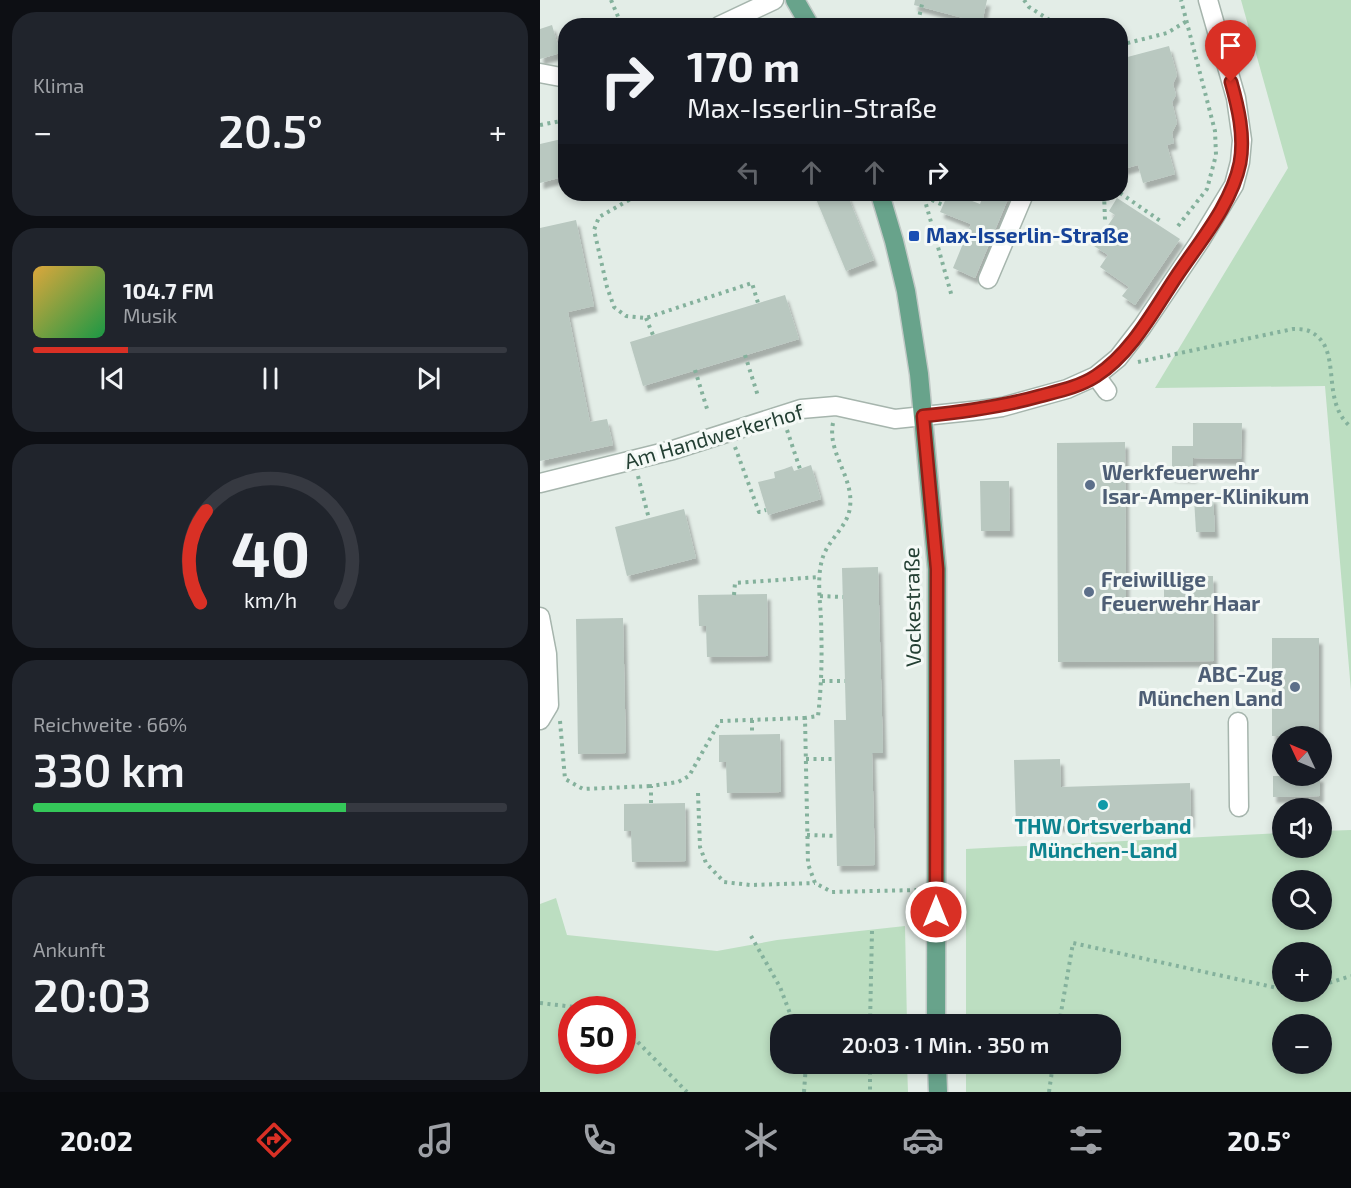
<!DOCTYPE html>
<html lang="de">
<head>
<meta charset="utf-8">
<style>
  body { margin:0; font-family:"Exo 2",sans-serif; background:#20242c; color:#f1f3f6; height:100vh; display:flex; flex-direction:column; font-size:22px; white-space:nowrap }
  * { box-sizing:border-box; margin:0 }
  p { font-size:20px; color:#9ea1a6 }
  .icon { flex:none; width:33px; height:33px; fill:none; stroke:currentColor; stroke-width:2; stroke-linecap:round; stroke-linejoin:round }
  .map { position:relative; flex:1; overflow:hidden }
  .panel { display:flex; flex-direction:column; gap:12px; padding:12px; background:#0d0f14; width:540px }
  .panel>* { flex:none }
  .top-card { position:absolute; left:18px; top:18px; width:570px; height:183px; border-radius:24px; box-shadow:0 3px 9px #0003; background:#171b24; color:#f1f3f6; overflow:hidden }
  .needle { width:39px; rotate:314deg }
  .tools { position:absolute; left:732px; top:726px; display:grid; gap:12px }
  .tools a { display:grid; place-items:center; width:60px; height:60px; border-radius:50%; background:#171b24; box-shadow:0 3px 9px #0003; font-size:30px }
  .speed { position:absolute; left:18px; top:996px; display:flex; gap:12px; font-size:30px; font-weight:700; text-align:center }
  .speed>* { display:grid; place-content:center; width:78px; height:78px; border-radius:50%; background:#171b24; box-shadow:0 3px 9px #0003; line-height:1 }
  .speed .limit { border:9px solid #d22; background:#fff; color:#111 }
  .pin { position:absolute; display:grid; place-items:center; width:51px; height:51px; color:#fff; margin:-62px -26px; border-radius:50% 50% 50% 0; rotate:-45deg; box-shadow:0 0 6px #0007 }
  .pin .icon { rotate:45deg }
  .me { position:absolute; width:66px; margin:-33px; rotate:0deg; stroke-linejoin:round; filter:drop-shadow(0 0 4px #0008) }
  .turn { display:flex; align-items:center; gap:21px; height:126px; padding:0 30px; font-size:27px }
  .turn .icon { width:78px; height:78px; stroke-width:2.5 }
  .turn b { display:block; font-size:42px; line-height:51px }
  .lanes { display:flex; align-items:center; height:57px; padding:0 30px; background:#0003; justify-content:center; gap:30px; direction:ltr }
  .lanes .off { opacity:.35 }
  .big { font-size:45px; font-weight:600; line-height:1.1 }
  .panel .widget { flex:1; display:flex; flex-direction:column; justify-content:center; gap:9px; min-width:0; padding:0 21px; border-radius:24px; background:#20242c }
  .panel .dial { align-items:center; gap:0 }
  .dial svg { height:156px; overflow:visible; fill:none; stroke:#363941; stroke-width:7; stroke-linecap:round; text-anchor:middle }
  .dial text { fill:#f1f3f6; stroke:none }
  .song { display:flex; align-items:center; gap:18px }
  .cover { width:72px; height:72px; border-radius:9px; background:linear-gradient(135deg,hsl(40 70% 55%),hsl(140 70% 35%)) }
  .played { height:6px; border-radius:3px; background:linear-gradient(90deg,#d93025 20%,#363941 20%) }
  .keys { display:flex; justify-content:space-around; direction:ltr }
  .heat { display:flex; justify-content:space-between; align-items:center; font-size:33px; direction:ltr }
  .charge { height:9px; border-radius:4px; background:linear-gradient(90deg,#34c759 66%,#363941 0) }
  .trip { position:absolute; left:230px; top:1014px; width:351px; height:60px; border-radius:24px; background:#171b24; box-shadow:0 3px 9px #0003; font-weight:600; line-height:60px; text-align:center }
  .menu { display:flex; height:96px; justify-content:space-around; align-items:center; background:#090b0e; color:#9ea1a6 }
  .menu .icon { width:42px; height:42px }
  .menu .active { color:#d93025 }
  .menu b { font-size:27px; color:#f1f3f6 }
  main { display:flex; flex:1; min-height:0 }
  .map>svg:first-child { display:block }
</style>
</head>
<body>
<main>
<section class="panel">
<div class="widget"><p>Klima</p>
<div class="heat"><a>−</a><b class="big">20.5°</b><a>+</a></div>
</div>
<div class="widget">
<div class="song"><i class="cover"></i><div><b>104.7 FM</b><p>Musik</p></div></div>
<div class="played"></div>
<div class="keys"><svg class="icon" aria-label="previous" viewBox="0 0 24 24"><path d="M18 5L8 12l10 7zM5 5v14"/></svg><svg class="icon" aria-label="pause" viewBox="0 0 24 24"><path d="M8 5v14M16 5v14"/></svg><svg class="icon" aria-label="next" viewBox="0 0 24 24"><path d="M6 5l10 7-10 7zM19 5v14"/></svg></div>
</div>
<div class="widget dial"><svg viewBox="0 0 100 80">
<path d="M14 69A42 42 0 1 1 86 69"/>
<path d="M14 69A42 42 0 0 1 17 22" stroke="#d93025"/>
<text x="50" y="56" font-size="32" font-weight="700">40</text>
<text x="50" y="72" font-size="11">km/h</text>
</svg></div>
<div class="widget"><p>Reichweite · 66%</p><b class="big">330 km</b><div class="charge"></div></div>
<div class="widget"><p>Ankunft</p><b class="big">20:03</b></div>
</section>
<div class="map">
<svg width="811" height="1092" viewBox="0 0 811 1092">
  <defs>
    <filter id="shadow"><feDropShadow dx="3.5" dy="6" stdDeviation="1.5" flood-color="#0004"/></filter>
  </defs>
  <rect width="100%" height="100%" fill="#e3ede7"/>
  <path fill="#bcdec1" fill-rule="evenodd" d="M701,0H811V691L785,386L615,388L748,168Z
    M811,830V1092H426V1064H570V1024H426V849L742,833V848H782V831ZM742,880H782V920H742ZM742,952H782V992H742ZM742,1024H782V1064H742Z
    M16,898L27,935L177,951L237,940L365,926L367,1024H240V1064H367L368,1092H0V904ZM32,1010H82V1060H32Z"/>
  <path fill="#b9c8c0" filter="url(#shadow)" d="M375,0H447L442,23L374,5Z
    M12,25L20,53L0,59V29Z
    M629,46L637,75L633,84L636,95L632,102L637,123L632,133L634,143L627,145L635,174L603,183L598,165L580,170V59Z
    M26,138V176L0,183V144Z
    M274,194H307L334,260L306,271Z
    M408,194H414L440,204L444,194H470L435,278L413,268L431,224L400,212Z
    M577,198L640,239L595,305L582,296L589,287L560,267L568,255L554,246L575,215L569,211Z
    M36,220L54,306L28,312L50,422L67,419L73,445L0,461V228Z
    M245,295L259,339L103,386L90,342Z
    M653,423H702L701,459L653,458Z
    M585,442L586,598H624V576H673L674,661L518,662L517,443Z
    M632,446H653V477L632,476Z
    M271,465L281,499L228,515L218,482L235,478L234,472L244,469L252,466L254,471Z
    M440,481H469L470,531H441Z
    M673,497L675,532H656L654,498Z
    M144,509L156,558L87,576L75,527Z
    M338,567L343,753H332L335,865L297,866L294,720H306L302,568Z
    M227,594L228,656L167,657L166,626H159L158,595Z
    M83,618L86,753L38,754L36,619Z
    M732,638H779V736H732Z
    M240,734L241,792L187,793L186,762H179V735Z
    M520,759L521,787L650,783L651,822L476,827L474,760Z
    M733,776H780V796L733,797Z
    M145,803L146,861L92,862L91,831H84V804Z"/>
  <g fill="none" stroke-linecap="round" stroke-linejoin="round">
    <defs>
      <path id="minor" d="M179,26L234,0
        M0,73L26,78
        M448,279L484,194
        M556,376L567,391
        M0,483L133,450L261,409L296,406L355,419L441,410L462,407L527,389L556,376L578,358L602,327L660,241L694,185L700,162L702,140L696,98L668,0
        M0,617L7,654L9,705L0,720
        M698,722L699,807"/>
      <path id="major" d="M255,0L270,26
        M340,194L354,241L366,291L379,374L397,569L396,1024
        M397,1064L398,1092"/>
    </defs>
    <use href="#minor" stroke="#a6b5ad" stroke-width="21"/>
    <use href="#major" stroke="#c1c9c6" stroke-width="21"/>
    <path stroke="#84b19c" stroke-width="4" stroke-dasharray="3 4.5" stroke-linecap="butt" d="M71,0L82,26
      M484,0L489,7L519,26
      M378,22L383,0
      M371,26L378,22L390,26
      M580,45L627,33L647,21
      M0,125L26,120
      M580,193L622,222
      M94,194L89,200L59,217L54,230L67,287L74,307L86,316L106,318L212,283L218,303
      M378,194L403,205
      M564,194L565,220
      M384,197L412,297
      M638,226L667,189L676,155L675,131L641,0
      M106,318L113,335
      M205,355L218,396
      M598,362L753,329C759,329 766,329 771,332C804,349 779,401 811,427
      M155,370L168,412
      M293,423C287,453 314,477 310,507C308,527 287,540 282,560C277,578 280,600 281,619C282,653 282,682 278,716L265,718L268,864L275,883L292,892L376,890
      M247,430L260,469
      M195,447L219,512L226,510
      M98,476L109,519
      M194,595L195,583L280,577
      M280,596L303,597
      M282,681H305
      M212,720V734
      M20,721L25,779L43,789L111,786
      M266,759H295
      M158,793L160,847L166,863L184,882L210,885L275,883
      M111,803V786L138,782L149,776L180,721L265,718
      M267,835L297,836
      M211,936L240,987L254,1024
      M782,985L811,976
      M753,992H761
      M0,1003L60,1010
      M330,1024L332,931
      M519,1024L533,943L742,989
      M82,1026L147,1092
      M330,1064V1092
      M264,1092L266,1064
      M509,1092L513,1064"/>
    <use href="#minor" stroke="#fff" stroke-width="18"/>
    <use href="#major" stroke="#68a38b" stroke-width="18"/>
  </g>
  <g fill="none" stroke-linecap="round" stroke-linejoin="round">
    <defs>
      <path id="route" d="M396,912L397,569L383,416C423,412 461,407 500,396C519,391 539,387 556,376C592,353 615,308 638,274C661,240 692,203 700,163C705,136 698,107 691,82"/>
    </defs>
    <use href="#route" stroke="#8d1f18" stroke-width="15"/>
    <use href="#route" stroke="#d93025" stroke-width="10"/>
  </g>
  <rect fill="#1a4fb4" stroke="#f4f9f6" stroke-width="2" x="368" y="230" width="12" height="12" rx="3"/>
  <g fill="#5c6f8a" stroke="#f4f9f6" stroke-width="2">
    <circle cx="550" cy="485" r="6"/>
    <circle cx="549" cy="592" r="6"/>
    <circle cx="755" cy="687" r="6"/>
  </g>
  <circle fill="#0f9aa8" stroke="#f4f9f6" stroke-width="2" cx="563" cy="805" r="6"/>
  <g text-anchor="middle" stroke-width="6" stroke-linejoin="round" paint-order="stroke">
    <g font-size="21" font-weight="bold" fill="#164399" stroke="#f4f9f6" text-anchor="start">
      <text x="386" y="243">Max-Isserlin-Straße</text>
    </g>
    <g font-size="21" fill="#233f33" stroke="#f4f9f6">
      <text transform="translate(174 437) rotate(-16)" y="7">Am Handwerkerhof</text>
      <text transform="translate(373 607) rotate(-91)" y="7">Vockestraße</text>
    </g>
    <g font-size="21" font-weight="bold" fill="#4e5e75" stroke="#f4f9f6" text-anchor="start">
      <text x="562" y="480">Werkfeuerwehr<tspan x="562" dy="24">Isar-Amper-Klinikum</tspan></text>
      <text x="561" y="587">Freiwillige<tspan x="561" dy="24">Feuerwehr Haar</tspan></text>
      <text x="743" y="682" text-anchor="end">ABC-Zug<tspan x="743" dy="24">München Land</tspan></text>
    </g>
    <g font-size="21" font-weight="bold" fill="#0d838f" stroke="#f4f9f6">
      <text x="563" y="834">THW Ortsverband<tspan x="563" dy="24">München-Land</tspan></text>
    </g>
  </g>
</svg>
<div class="tools">
<a><svg class="needle" viewBox="-14 -14 28 28"><path d="M0-13l5 13h-10z" fill="#e53935"/><path d="M0 13l5-13h-10z" fill="#9ea1a6"/></svg></a>
<a><svg class="icon" aria-label="sound" viewBox="0 0 24 24"><path d="M4 9h4l5-4v14l-5-4H4zM17 9q2 3 0 6"/></svg></a>
<a><svg class="icon" aria-label="search" viewBox="0 0 24 24"><circle cx="10" cy="10" r="6"/><path d="M15 15l6 6"/></svg></a>
<a>+</a>
<a>−</a>
</div>
<div class="speed"><div class="limit">50</div></div>
<div class="pin" style="left:691px;top:82px;background:#d93025"><svg class="icon" aria-label="arrive" viewBox="0 0 24 24"><path d="M6 21V4h12l-3 4 3 4H6"/></svg></div>
<svg class="me" style="left:396px;top:912px" viewBox="-20 -20 40 40"><circle r="17" fill="#d93025" stroke="#fff" stroke-width="3"/><path d="M0-11L8 9 0 5-8 9z" fill="#fff"/></svg>
<div class="trip">20:03 · 1 Min. · 350 m</div>
<div class="top-card">
<div class="turn"><svg class="icon" aria-label="right" viewBox="0 0 24 24"><path d="M7 20v-9h11M14 6l5 5-5 5"/></svg><div><b>170 m</b>Max-Isserlin-Straße</div></div>
<div class="lanes"><svg class="icon off" aria-label="left" viewBox="0 0 24 24"><path d="M17 20v-9H6M10 6l-5 5 5 5"/></svg><svg class="icon off" aria-label="ahead" viewBox="0 0 24 24"><path d="M12 20V5M6 11l6-6 6 6"/></svg><svg class="icon off" aria-label="ahead" viewBox="0 0 24 24"><path d="M12 20V5M6 11l6-6 6 6"/></svg><svg class="icon" aria-label="right" viewBox="0 0 24 24"><path d="M7 20v-9h11M14 6l5 5-5 5"/></svg></div>
</div>
</div>
</main>
<nav class="menu">
<b>20:02</b>
<svg class="icon active" aria-label="directions" viewBox="0 0 24 24"><path d="M12 3l9 9-9 9-9-9zM9 14v-3h6M13 9l2 2-2 2"/></svg>
<svg class="icon" aria-label="music" viewBox="0 0 24 24"><path d="M9 18V5l10-2v13"/><circle cx="6" cy="18" r="3"/><circle cx="16" cy="16" r="3"/></svg>
<svg class="icon" aria-label="phone" viewBox="0 0 24 24"><path d="M5 4h4l2 5-3 2q2 4 5 5l2-3 5 2v4C11 20 4 13 5 4z"/></svg>
<svg class="icon" aria-label="climate" viewBox="0 0 24 24"><path d="M12 3v18M4 7l16 10M4 17L20 7"/></svg>
<svg class="icon" aria-label="car" viewBox="0 0 24 24"><path d="M5 17H2v-5l4-1 3-4h7l3 4 3 1v5h-3M9 17h6M6 11h13"/><circle cx="7" cy="17" r="2"/><circle cx="17" cy="17" r="2"/></svg>
<svg class="icon" aria-label="filters" viewBox="0 0 24 24"><path d="M4 7h16M4 17h16"/><circle cx="9" cy="7" r="2"/><circle cx="15" cy="17" r="2"/></svg>
<b>20.5°</b>
</nav>
</body>
</html>
